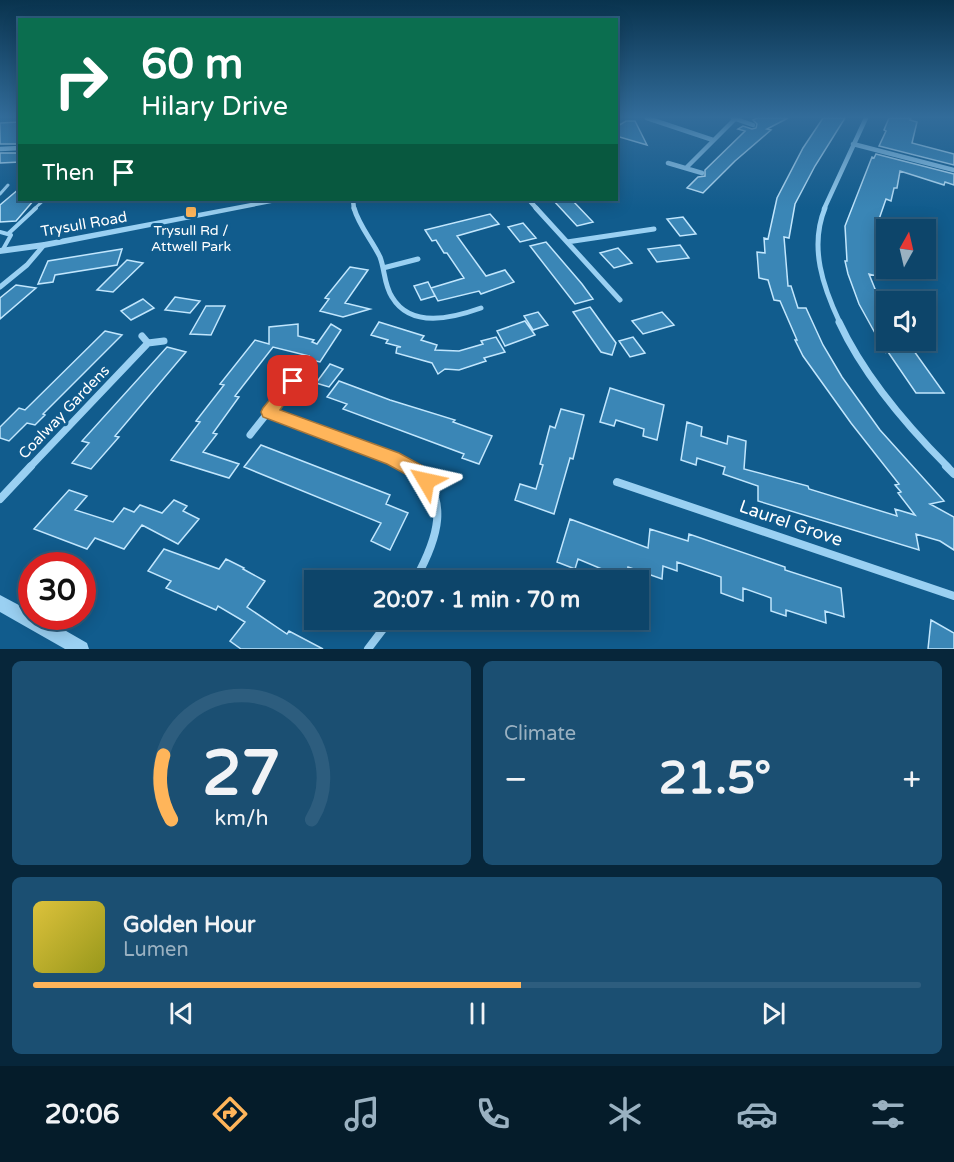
<!DOCTYPE html>
<html lang="en">
<head>
<meta charset="utf-8">
<style>
  body { margin:0; font-family:"Varela Round",sans-serif; background:#1b4f72; color:#f1f3f6; height:100vh; display:flex; flex-direction:column; font-size:22px; white-space:nowrap }
  * { box-sizing:border-box; margin:0 }
  p { font-size:20px; color:#9ab1c1 }
  .icon { flex:none; width:33px; height:33px; fill:none; stroke:currentColor; stroke-width:2; stroke-linecap:round; stroke-linejoin:round }
  .map { position:relative; height:649px; overflow:hidden }
  .drawer { display:flex; flex-direction:column; gap:12px; padding:12px; background:#07263a; flex:1 }
  .drawer>* { flex:none }
  .hud { position:absolute; left:18px; top:18px; width:600px; height:183px; border-radius:0px; box-shadow:0 3px 15px #0003,0 0 0 2px #2d5d7e; background:#0b6e4f; color:#fff; overflow:hidden }
  .needle { width:39px; rotate:8deg }
  .buttons { position:absolute; left:876px; top:219px; display:grid; gap:12px }
  .buttons a { display:grid; place-items:center; width:60px; height:60px; border-radius:0px; background:#0d456a; box-shadow:0 3px 15px #0003,0 0 0 2px #2d5d7e; font-size:30px }
  .speed { position:absolute; left:18px; top:552px; display:flex; gap:12px; font-size:30px; font-weight:700; text-align:center }
  .speed>* { display:grid; place-content:center; width:78px; height:78px; border-radius:50%; background:#0d456a; box-shadow:0 3px 15px #0003,0 0 0 2px #2d5d7e; line-height:1 }
  .speed .limit { border:9px solid #d22; background:#fff; color:#111 }
  .pin { position:absolute; display:grid; place-items:center; width:51px; height:51px; color:#fff; margin:-26px; border-radius:12px; box-shadow:0 3px 9px #0006 }
  .me { position:absolute; width:66px; margin:-33px; rotate:306deg; stroke-linejoin:round; filter:drop-shadow(0 0 4px #0008) }
  .turn { display:flex; align-items:center; gap:21px; height:126px; padding:0 24px; font-size:27px }
  .turn .icon { width:78px; height:78px; stroke-width:2.5 }
  .turn b { display:block; font-size:42px; line-height:51px }
  .then { display:flex; align-items:center; height:57px; padding:0 24px; background:#0003; gap:12px; font-size:22px }
  .big { font-size:45px; font-weight:700; line-height:1.1 }
  .drawer .tile { flex:1; display:flex; flex-direction:column; justify-content:center; gap:9px; min-width:0; padding:0 21px; border-radius:9px; background:#1b4f72 }
  .drawer .dial { align-items:center; gap:0 }
  .dial svg { height:156px; overflow:visible; fill:none; stroke:#2d5d7e; stroke-width:7; stroke-linecap:round; text-anchor:middle }
  .dial text { fill:#f1f3f6; stroke:none }
  .song { display:flex; align-items:center; gap:18px }
  .cover { width:72px; height:72px; border-radius:9px; background:linear-gradient(135deg,hsl(50 70% 55%),hsl(60 70% 35%)) }
  .played { height:6px; border-radius:3px; background:linear-gradient(90deg,#ffb55a 55%,#2d5d7e 55%) }
  .keys { display:flex; justify-content:space-around; direction:ltr }
  .heat { display:flex; justify-content:space-between; align-items:center; font-size:33px; direction:ltr }
  .drawer .tiles { flex:1; display:grid; gap:12px; grid-template-columns:1fr 1fr }
  .tile:last-child { grid-column:span 2 }
  .trip { position:absolute; left:304px; top:570px; width:345px; height:60px; border-radius:0px; background:#0d456a; box-shadow:0 3px 15px #0003,0 0 0 2px #2d5d7e; font-weight:700; line-height:60px; text-align:center }
  .dock { display:flex; height:96px; justify-content:space-around; align-items:center; background:#051c2a; color:#9ab1c1 }
  .dock .icon { width:42px; height:42px }
  .dock .current { color:#ffb55a }
  .dock b { font-size:27px; color:#f1f3f6 }
  .map>svg:first-child { display:block }
</style>
</head>
<body>
<div class="map">
<svg width="954" height="649" viewBox="0 0 954 649">
  <rect width="100%" height="100%" fill="#115c8d"/>
  <path fill="#3a86b6" stroke="#c1e6fd" stroke-width="1.5" d="M757,118H788L767,129L771,130L735,161L703,193L687,188L698,177L705,176V170L745,131L738,129L743,126L752,129L756,128L757,124L753,120Z
    M823,118H845L815,166L795,204L789,238L784,237L788,286H791L798,308H806L823,345L842,377L880,430L944,501L930,504L954,517V550L940,541L916,534L919,550L758,501V486L723,474L725,467L697,458L696,465L681,460L687,422L702,427L701,436L727,444L728,436L746,441L744,469L808,486L809,489L897,516L895,509L915,515L898,493L901,492L895,485L899,484L851,423L803,356L795,340H797L780,301L774,300L768,280L759,278L757,252L765,253L764,238L768,239L777,198L803,148Z
    M889,118H911L910,120L917,122L912,143L954,154V165L879,146L886,131L884,130Z
    M626,121H635L647,145L616,136V127Z
    M20,122V144H0V123Z
    M0,153H20V162L0,163Z
    M876,154L954,174V185L945,182L944,185L900,171L897,188H894L891,201L886,199L877,225L882,227L877,244L881,245L883,266L878,264L881,277L869,274L884,311H886V344H909L944,393H916L886,349V353L859,304L848,274L845,261H847L845,226L872,157L874,158Z
    M20,188V200H34L16,221L0,222V205Z
    M553,200H572L593,222L577,226Z
    M490,214L499,224L457,236L486,276L505,270L514,282L481,294L479,291L438,301L431,288L464,278L447,253H444L436,240L432,241L425,230Z
    M683,217L696,234L680,236L667,219Z
    M523,223L536,238L520,242L508,227Z
    M546,242L582,284L593,299L575,304L530,246Z
    M680,245L689,258L657,262L648,249Z
    M618,248L632,263L614,268L600,253Z
    M122,249L117,265L55,275L53,282L38,284L48,261Z
    M127,260L143,263L113,292L97,290Z
    M350,267L368,270L345,303L370,309L343,317L320,311L329,299L325,298Z
    M428,282L435,296L421,300L414,286Z
    M16,285L36,288L0,319V298Z
    M175,297L200,301L190,313L165,310Z
    M143,299L154,308L131,320L121,311Z
    M206,306H225L211,335L190,334Z
    M590,307L616,343L612,355L601,352L573,312Z
    M538,312L548,325L533,330L524,316Z
    M662,312L674,325L643,334L632,321Z
    M525,321L535,335L505,346L497,331Z
    M379,322L424,336L421,340L437,345L435,350L459,351L483,344L481,341L496,337L505,352L484,358L486,361L459,370L445,369L438,374L432,363L396,353L397,347H401L386,343L388,340L371,335Z
    M298,324V336L314,340L312,342L317,344L331,324L341,330L320,362L307,359L309,356L273,347L235,396L239,397L213,433L217,434L203,452L239,464L229,478L171,460L200,422L196,421L224,385L220,384L255,340L269,344V327Z
    M105,331L122,335L43,414L45,415L35,425L27,423L9,441L0,438V427L19,408L25,410Z
    M633,337L645,353L630,357L619,341Z
    M167,347L186,352L115,436L119,437L91,469L72,463L89,443L82,441Z
    M330,364L343,369L329,387L316,383Z
    M339,381L390,400L455,420L453,422L492,436L479,464L462,458L464,454L343,409L347,404L327,397Z
    M610,388L664,405L657,440L643,436L644,429L616,420L614,426L600,422Z
    M561,409L584,415L573,459L570,458L554,514L515,500L520,484L536,489L543,465L540,464L550,426L555,428Z
    M261,445L390,495L386,504L408,513L390,550L371,541L381,523L244,467Z
    M69,490L87,496L75,510L113,522L124,508L134,512L140,505L162,513L174,500L187,506L183,511L199,519L178,544L142,525L124,549L95,538L87,549L34,529Z
    M570,519L648,548L650,529L688,541L689,534L785,567V570L841,588L844,617L825,611L826,623L786,610V616L771,611V598L743,588V601L721,593V577L677,562V571L663,566L662,579L628,567L625,580H607L609,572L578,559L575,569L557,562Z
    M164,549L219,569L226,559L244,568L243,569L265,581L247,607L287,634L289,631L323,649H241L230,641L245,622L218,606L216,610L166,588L171,581L148,571Z
    M931,620L954,633V649H928Z"/>
  <g fill="none" stroke-linecap="round" stroke-linejoin="round">
    <path stroke="#9ad0f2" stroke-width="3" d="M0,194L8,185
      M34,209L44,200"/>
    <path stroke="#9ad0f2" stroke-width="4" d="M0,232L11,235L2,251
      M9,233L36,208"/>
    <path stroke="#9ad0f2" stroke-width="4.5" d="M647,118L713,140
      M733,118L753,125
      M853,144L954,170
      M0,149L20,148
      M668,163L702,173
      M686,168L735,119
      M353,200L354,209
      M529,200L537,209
      M824,209L866,118"/>
    <path stroke="#9ad0f2" stroke-width="5" d="M354,208C359,226 372,240 380,257C385,270 384,285 392,297C411,329 453,318 481,308
      M536,208L620,300
      M825,208C809,247 823,287 840,323
      M567,242L654,229
      M383,268L418,259
      M0,287L27,265L44,245"/>
    <path stroke="#9ad0f2" stroke-width="7" d="M839,322C864,376 906,425 948,467
      M142,336L148,343L164,341
      M268,413L390,457L412,467
      M250,435L293,381
      M30,467L148,343"/>
    <path stroke="#9ad0f2" stroke-width="8" d="M409,466C455,495 436,542 415,580
      M946,466L954,474
      M617,482L954,596
      M0,499L31,466
      M368,649L390,620"/>
    <path fill="#9ad0f2" fill-rule="evenodd" d="M267,200H281L277,202L44,248L0,254V248L44,242Z
      M0,595L32,612V616H40L87,643L89,649H65L0,612Z"/>
  </g>
  <linearGradient id="sky" x2="0" y2="1"><stop stop-color="#09334e"/><stop offset="0.56" stop-color="#326c9a"/><stop offset="1" stop-color="#326c9a" stop-opacity="0"/></linearGradient>
  <rect width="954" height="209" fill="url(#sky)"/>
  <path fill="#ffb55a" stroke="#a6763a" stroke-width="1.5" d="M293,375L298,377L300,381L280,410L399,453L423,466L435,481L432,486L426,489L420,486L411,477L387,464L263,417L261,412L263,408L288,377Z"/>
  <rect fill="#ffb55a" stroke="#115c8d" stroke-width="2" x="185" y="206" width="12" height="12" rx="3"/>
  <g text-anchor="middle" stroke-width="6" stroke-linejoin="round" paint-order="stroke">
    <g font-size="14" fill="#fff" stroke="#115c8d">
      <text x="191" y="235">Trysull Rd /<tspan x="191" dy="16">Attwell Park</tspan></text>
    </g>
    <g font-size="15" fill="#fff" stroke="#115c8d">
      <text transform="translate(84 224) rotate(-10)" y="5">Trysull Road</text>
      <text transform="translate(64 412) rotate(-46)" y="5">Coalway Gardens</text>
    </g>
    <g font-size="18" fill="#fff" stroke="#115c8d">
      <text transform="translate(791 523) rotate(19)" y="6">Laurel Grove</text>
    </g>
  </g>
</svg>
<div class="buttons">
<a><svg class="needle" viewBox="-14 -14 28 28"><path d="M0-13l5 13h-10z" fill="#e53935"/><path d="M0 13l5-13h-10z" fill="#9ab1c1"/></svg></a>
<a><svg class="icon" aria-label="sound" viewBox="0 0 24 24"><path d="M4 9h4l5-4v14l-5-4H4zM17 9q2 3 0 6"/></svg></a>
</div>
<div class="speed"><div class="limit">30</div></div>
<div class="pin" style="left:293px;top:381px;background:#d93025"><svg class="icon" aria-label="arrive" viewBox="0 0 24 24"><path d="M6 21V4h12l-3 4 3 4H6"/></svg></div>
<svg class="me" style="left:426px;top:481px" viewBox="-20 -20 40 40"><path d="M0-17L14 15 0 8-14 15z" fill="#ffb55a" stroke="#fff" stroke-width="4"/></svg>
<div class="trip">20:07 · 1 min · 70 m</div>
<div class="hud">
<div class="turn"><svg class="icon" aria-label="right" viewBox="0 0 24 24"><path d="M7 20v-9h11M14 6l5 5-5 5"/></svg><div><b>60 m</b>Hilary Drive</div></div>
<div class="then">Then<svg class="icon" aria-label="arrive" viewBox="0 0 24 24"><path d="M6 21V4h12l-3 4 3 4H6"/></svg></div>
</div>
</div>
<section class="drawer">
<div class="tiles">
<div class="tile dial"><svg viewBox="0 0 100 80">
<path d="M14 69A42 42 0 1 1 86 69"/>
<path d="M14 69A42 42 0 0 1 10 36" stroke="#ffb55a"/>
<text x="50" y="56" font-size="32" font-weight="700">27</text>
<text x="50" y="72" font-size="11">km/h</text>
</svg></div>
<div class="tile"><p>Climate</p>
<div class="heat"><a>−</a><b class="big">21.5°</b><a>+</a></div>
</div>
<div class="tile">
<div class="song"><i class="cover"></i><div><b>Golden Hour</b><p>Lumen</p></div></div>
<div class="played"></div>
<div class="keys"><svg class="icon" aria-label="previous" viewBox="0 0 24 24"><path d="M18 5L8 12l10 7zM5 5v14"/></svg><svg class="icon" aria-label="pause" viewBox="0 0 24 24"><path d="M8 5v14M16 5v14"/></svg><svg class="icon" aria-label="next" viewBox="0 0 24 24"><path d="M6 5l10 7-10 7zM19 5v14"/></svg></div>
</div>
</div>
</section>
<nav class="dock">
<b>20:06</b>
<svg class="icon current" aria-label="directions" viewBox="0 0 24 24"><path d="M12 3l9 9-9 9-9-9zM9 14v-3h6M13 9l2 2-2 2"/></svg>
<svg class="icon" aria-label="music" viewBox="0 0 24 24"><path d="M9 18V5l10-2v13"/><circle cx="6" cy="18" r="3"/><circle cx="16" cy="16" r="3"/></svg>
<svg class="icon" aria-label="phone" viewBox="0 0 24 24"><path d="M5 4h4l2 5-3 2q2 4 5 5l2-3 5 2v4C11 20 4 13 5 4z"/></svg>
<svg class="icon" aria-label="climate" viewBox="0 0 24 24"><path d="M12 3v18M4 7l16 10M4 17L20 7"/></svg>
<svg class="icon" aria-label="car" viewBox="0 0 24 24"><path d="M5 17H2v-5l4-1 3-4h7l3 4 3 1v5h-3M9 17h6M6 11h13"/><circle cx="7" cy="17" r="2"/><circle cx="17" cy="17" r="2"/></svg>
<svg class="icon" aria-label="filters" viewBox="0 0 24 24"><path d="M4 7h16M4 17h16"/><circle cx="9" cy="7" r="2"/><circle cx="15" cy="17" r="2"/></svg>
</nav>
</body>
</html>
